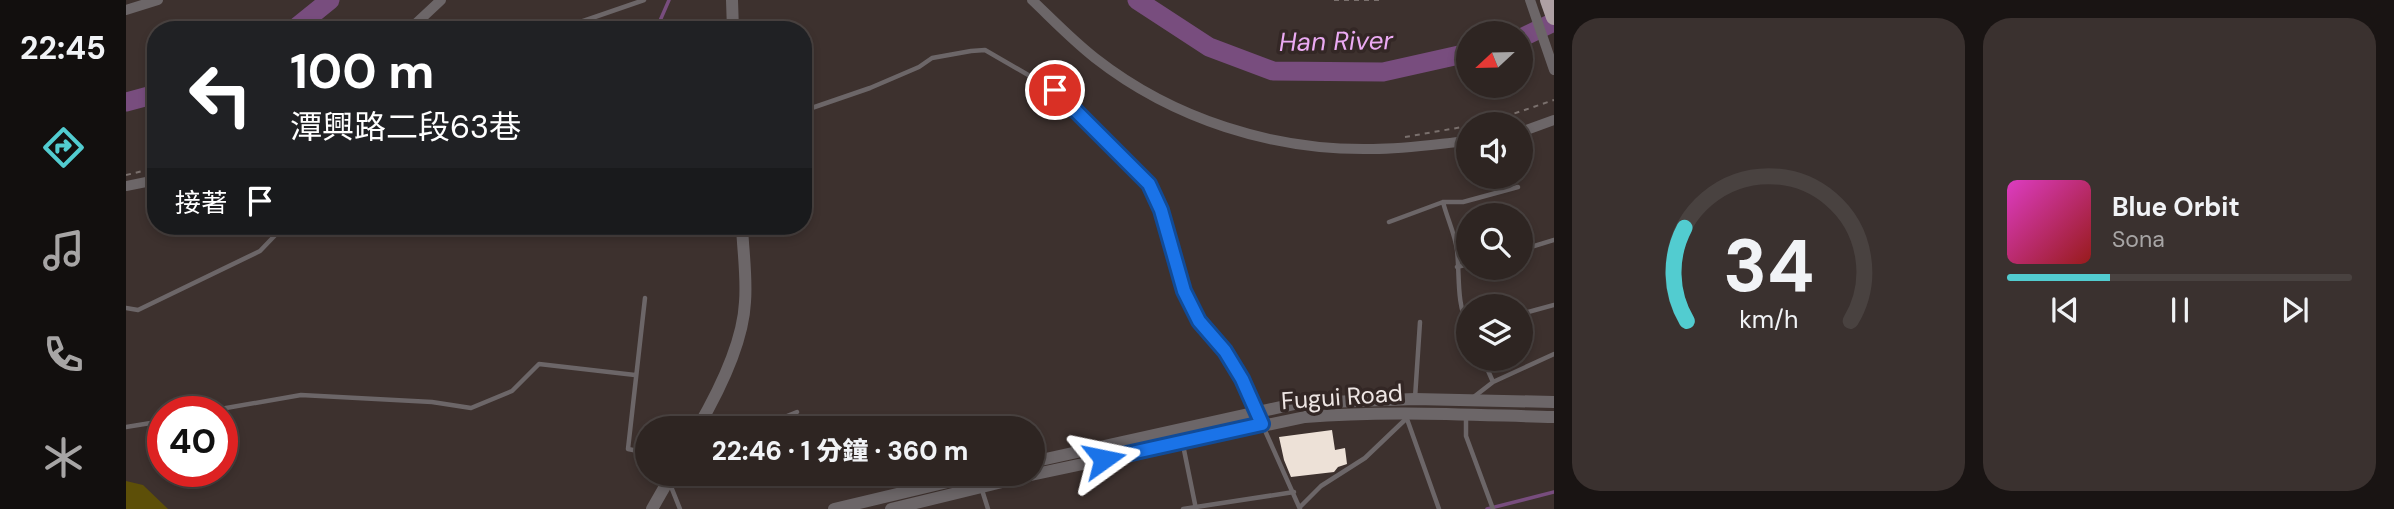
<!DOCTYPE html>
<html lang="zh-TW">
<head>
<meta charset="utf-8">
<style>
  body { margin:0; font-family:"DM Sans","Noto Sans TC",sans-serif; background:#3a312f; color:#f1f3f6; height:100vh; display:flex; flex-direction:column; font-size:26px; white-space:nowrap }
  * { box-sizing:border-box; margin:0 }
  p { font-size:23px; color:#a7a5a5 }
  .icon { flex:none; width:38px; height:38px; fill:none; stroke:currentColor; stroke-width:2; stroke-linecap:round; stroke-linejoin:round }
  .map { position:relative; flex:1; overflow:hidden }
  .details { display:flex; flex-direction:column; gap:18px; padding:18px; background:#191413; width:840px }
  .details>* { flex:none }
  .top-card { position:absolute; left:21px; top:21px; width:665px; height:214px; border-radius:28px; box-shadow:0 4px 10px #0003,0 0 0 2px #494240; background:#202124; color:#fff; overflow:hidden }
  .needle { width:46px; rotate:248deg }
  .tools { position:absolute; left:1330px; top:21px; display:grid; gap:14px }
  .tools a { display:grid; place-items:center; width:77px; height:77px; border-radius:50%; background:#2e2522; box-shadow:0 4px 10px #0003,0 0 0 2px #494240; font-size:35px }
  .speed { position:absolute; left:21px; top:396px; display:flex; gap:14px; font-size:35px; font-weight:700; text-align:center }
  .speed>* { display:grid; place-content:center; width:91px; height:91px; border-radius:50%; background:#2e2522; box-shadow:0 4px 10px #0003,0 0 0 2px #494240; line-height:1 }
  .speed .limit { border:10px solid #d22; background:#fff; color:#111 }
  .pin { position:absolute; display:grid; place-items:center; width:60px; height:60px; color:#fff; margin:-30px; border:4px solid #fff; border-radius:50%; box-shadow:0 2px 7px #0007 }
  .me { position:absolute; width:77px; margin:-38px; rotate:78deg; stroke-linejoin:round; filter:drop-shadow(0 0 5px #0008) }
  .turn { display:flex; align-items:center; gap:24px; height:147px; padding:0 28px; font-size:32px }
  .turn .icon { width:91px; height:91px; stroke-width:2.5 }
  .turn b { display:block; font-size:49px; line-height:60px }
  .then { display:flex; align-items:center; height:66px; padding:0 28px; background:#0003; gap:14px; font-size:26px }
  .details .card { flex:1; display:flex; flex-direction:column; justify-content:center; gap:10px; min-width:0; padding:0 24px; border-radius:28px; background:#3a312f }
  .details .dial { align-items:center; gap:0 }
  .dial svg { height:182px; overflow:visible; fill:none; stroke:#494240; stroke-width:7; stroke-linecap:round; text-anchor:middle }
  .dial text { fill:#f1f3f6; stroke:none }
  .song { display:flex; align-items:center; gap:21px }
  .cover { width:84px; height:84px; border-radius:10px; background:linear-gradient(135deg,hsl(310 70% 55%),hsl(0 70% 35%)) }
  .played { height:7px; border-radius:4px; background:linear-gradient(90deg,#52ccd0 30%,#494240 30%) }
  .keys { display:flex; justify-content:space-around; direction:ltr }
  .details .tiles { flex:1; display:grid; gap:18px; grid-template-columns:repeat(2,1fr) }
  .trip { position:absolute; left:509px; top:416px; width:410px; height:70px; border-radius:35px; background:#2e2522; box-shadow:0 4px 10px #0003,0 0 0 2px #494240; font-weight:800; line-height:70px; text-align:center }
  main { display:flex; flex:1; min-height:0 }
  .menu { display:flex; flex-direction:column; width:126px; justify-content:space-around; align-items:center; background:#120f0e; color:#a7a5a5 }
  .menu .icon { width:49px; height:49px }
  .menu .on { color:#52ccd0 }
  .menu b { font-size:32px; color:#f1f3f6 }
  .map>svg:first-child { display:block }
</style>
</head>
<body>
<main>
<nav class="menu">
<b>22:45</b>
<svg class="icon on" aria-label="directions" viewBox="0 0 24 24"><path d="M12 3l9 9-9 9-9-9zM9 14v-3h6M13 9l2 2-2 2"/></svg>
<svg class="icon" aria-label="music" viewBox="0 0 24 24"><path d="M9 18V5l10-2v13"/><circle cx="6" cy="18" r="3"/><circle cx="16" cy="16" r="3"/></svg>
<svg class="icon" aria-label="phone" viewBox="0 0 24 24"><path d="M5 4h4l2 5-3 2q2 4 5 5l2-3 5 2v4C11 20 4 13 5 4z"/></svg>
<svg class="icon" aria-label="climate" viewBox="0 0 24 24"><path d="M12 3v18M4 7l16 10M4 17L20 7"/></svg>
</nav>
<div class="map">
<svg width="1428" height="509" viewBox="0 0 1428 509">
  <rect width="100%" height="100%" fill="#3d312e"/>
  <path fill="#5d4f08" d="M0,481L17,485L42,509H0Z"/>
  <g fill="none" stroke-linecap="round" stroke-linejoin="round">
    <path stroke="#784d7e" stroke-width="3.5" d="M530,30L543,0
      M1361,509L1428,492"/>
    <path stroke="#784d7e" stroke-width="19" d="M1011,0L1083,47L1147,71L1257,72L1342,53
      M167,30L204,0
      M1395,38L1428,22
      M0,102L30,94"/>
  </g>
  <path fill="#ede1d7" d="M1206,430L1209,450L1219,448L1221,464L1212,467L1208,472L1165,477L1158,460L1153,437Z"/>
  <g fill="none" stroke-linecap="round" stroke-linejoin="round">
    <path stroke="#7a706d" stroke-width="2" stroke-dasharray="5 5" stroke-linecap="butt" d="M1208,0H1254
      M268,30L274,25
      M1350,124L1369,120L1428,100
      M1279,137L1342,126
      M0,175L30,168"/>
    <path stroke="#6c6668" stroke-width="4.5" d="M431,30L518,0
      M677,111L744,88L793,67L806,58L845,51L859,50L928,90L1023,184L1035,210L1058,291L1073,321L1099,351L1116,379L1174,509
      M1317,202C1321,218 1329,234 1331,250C1334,277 1330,301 1342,327
      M1263,222L1317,202H1337L1392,187
      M1395,250L1428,240
      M1331,267L1342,264
      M519,298L502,449L522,453
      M0,308L12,310L134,251L158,226
      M1395,314L1428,305
      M1367,382L1428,354
      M1349,396L1367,382L1357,359
      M1289,398L1294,322
      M83,411L175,395L306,402L345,408L386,391L413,364L509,375
      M1340,416V436L1367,509
      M1281,419L1313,509
      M0,427L37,421
      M629,429L671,412
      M1057,445L1070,509
      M544,484L554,509
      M856,490L862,509
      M1174,507L1195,486L1239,458L1283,416
      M1057,509L1168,492"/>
    <path stroke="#6c6668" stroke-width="10" d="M906,0C926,19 946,40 969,58C1047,119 1147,151 1247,149C1279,149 1311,144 1342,141
      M1404,0L1428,70
      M0,10L32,0
      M283,30L315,0
      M1395,132L1428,120
      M0,186L30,180"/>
    <path stroke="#6c6668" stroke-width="12" d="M606,0L607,30
      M571,429C592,393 617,344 619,302C621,277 617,251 616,226
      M906,462L1173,403L1289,399L1428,402
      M526,509L546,474
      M708,509L855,474
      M765,509L905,475L1179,417C1262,410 1345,415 1428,417"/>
    <path stroke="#aea0a4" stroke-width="16" d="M1422,0L1428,17"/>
  </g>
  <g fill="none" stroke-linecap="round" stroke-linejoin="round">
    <defs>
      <path id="route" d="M929,90L1023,184L1035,210L1058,291L1073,321L1099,351L1116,379L1136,424L978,459"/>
    </defs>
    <use href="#route" stroke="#114b97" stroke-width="18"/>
    <use href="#route" stroke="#1a73e8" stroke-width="12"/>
  </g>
  <g text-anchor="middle" stroke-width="7" stroke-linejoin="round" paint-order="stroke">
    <g font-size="24" fill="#eee6e4" stroke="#332725">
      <text transform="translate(1216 397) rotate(-4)" y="8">Fugui Road</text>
    </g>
    <g font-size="26" font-style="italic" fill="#ebaaf3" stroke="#332725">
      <text transform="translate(1210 41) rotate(-1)" y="9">Han River</text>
    </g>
  </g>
</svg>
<div class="tools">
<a><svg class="needle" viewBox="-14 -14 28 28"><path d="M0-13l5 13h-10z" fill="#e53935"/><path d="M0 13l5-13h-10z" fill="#a7a5a5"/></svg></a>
<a><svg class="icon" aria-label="sound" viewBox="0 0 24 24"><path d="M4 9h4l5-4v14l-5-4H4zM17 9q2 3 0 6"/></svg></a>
<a><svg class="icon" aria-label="search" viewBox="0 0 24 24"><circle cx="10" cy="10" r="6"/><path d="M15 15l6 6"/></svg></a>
<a><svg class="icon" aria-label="layers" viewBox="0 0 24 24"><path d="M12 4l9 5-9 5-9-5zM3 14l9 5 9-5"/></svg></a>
</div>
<div class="speed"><div class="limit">40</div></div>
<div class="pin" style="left:929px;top:90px;background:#d93025"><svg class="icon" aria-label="arrive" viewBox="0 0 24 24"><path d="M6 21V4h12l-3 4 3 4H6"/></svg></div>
<svg class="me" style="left:978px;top:459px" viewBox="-20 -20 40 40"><path d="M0-17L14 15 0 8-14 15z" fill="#1a73e8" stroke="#fff" stroke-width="4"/></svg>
<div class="trip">22:46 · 1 分鐘 · 360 m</div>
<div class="top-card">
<div class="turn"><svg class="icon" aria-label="left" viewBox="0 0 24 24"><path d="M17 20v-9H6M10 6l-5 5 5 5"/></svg><div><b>100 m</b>潭興路二段63巷</div></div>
<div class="then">接著<svg class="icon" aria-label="arrive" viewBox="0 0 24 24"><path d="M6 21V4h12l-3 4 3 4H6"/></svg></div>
</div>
</div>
<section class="details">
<div class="tiles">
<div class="card dial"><svg viewBox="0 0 100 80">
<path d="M14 69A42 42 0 1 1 86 69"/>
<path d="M14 69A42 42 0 0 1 13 28" stroke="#52ccd0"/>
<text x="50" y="56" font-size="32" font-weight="700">34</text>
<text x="50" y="72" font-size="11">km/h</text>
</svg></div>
<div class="card">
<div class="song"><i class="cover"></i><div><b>Blue Orbit</b><p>Sona</p></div></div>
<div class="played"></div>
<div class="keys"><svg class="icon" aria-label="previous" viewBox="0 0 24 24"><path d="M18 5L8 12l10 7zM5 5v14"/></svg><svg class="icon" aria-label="pause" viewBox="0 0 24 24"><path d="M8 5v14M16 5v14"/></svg><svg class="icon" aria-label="next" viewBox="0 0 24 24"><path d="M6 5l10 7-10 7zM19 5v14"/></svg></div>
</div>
</div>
</section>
</main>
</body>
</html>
